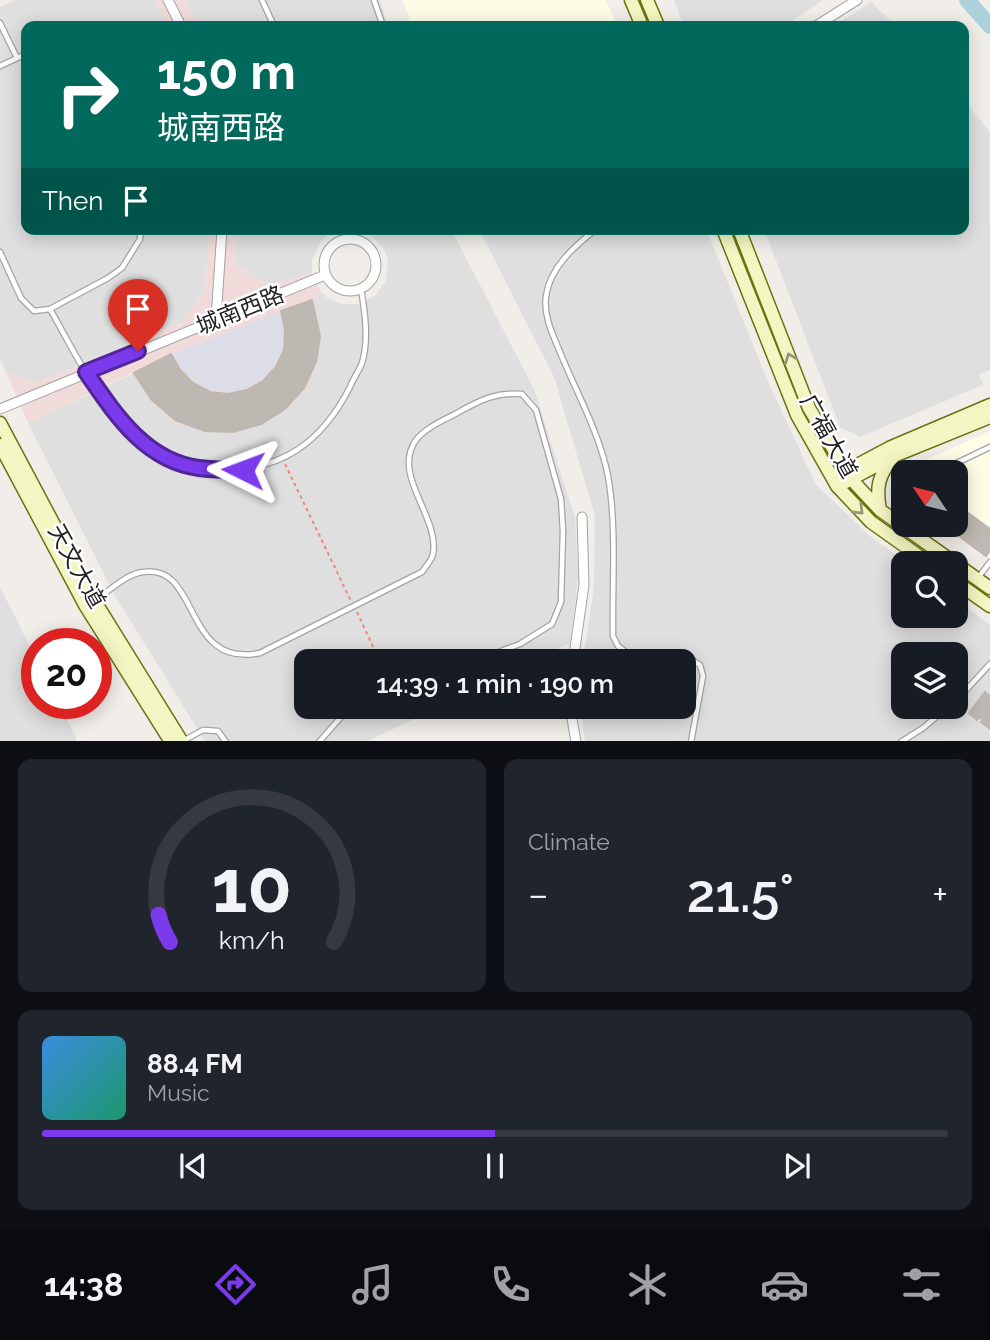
<!DOCTYPE html>
<html lang="en">
<head>
<meta charset="utf-8">
<style>
  body { margin:0; font-family:Raleway,"Noto Sans SC",sans-serif; background:#20242c; color:#f1f3f6; height:100vh; display:flex; flex-direction:column; font-size:26px; white-space:nowrap }
  * { box-sizing:border-box; margin:0 }
  p { font-size:23px; color:#9ea1a6 }
  .icon { flex:none; width:38px; height:38px; fill:none; stroke:currentColor; stroke-width:2; stroke-linecap:round; stroke-linejoin:round }
  .map { position:relative; height:741px; overflow:hidden }
  .sheet { display:flex; flex-direction:column; gap:18px; padding:18px; background:#0d0f14; flex:1 }
  .sheet>* { flex:none }
  .guide { position:absolute; left:21px; top:21px; width:948px; height:214px; border-radius:14px; box-shadow:0 4px 18px #0003; background:#00695c; color:#fff; overflow:hidden }
  .needle { width:46px; rotate:305deg }
  .fabs { position:absolute; left:891px; top:460px; display:grid; gap:14px }
  .fabs a { display:grid; place-items:center; width:77px; height:77px; border-radius:14px; background:#171b24; box-shadow:0 4px 18px #0003; font-size:35px }
  .speed { position:absolute; left:21px; top:628px; display:flex; gap:14px; font-size:35px; font-weight:700; text-align:center }
  .speed>* { display:grid; place-content:center; width:91px; height:91px; border-radius:50%; background:#171b24; box-shadow:0 4px 18px #0003; line-height:1 }
  .speed .limit { border:10px solid #d22; background:#fff; color:#111 }
  .pin { position:absolute; display:grid; place-items:center; width:60px; height:60px; color:#fff; margin:-72px -30px; border-radius:50% 50% 50% 0; rotate:-45deg; box-shadow:0 0 7px #0007 }
  .pin .icon { rotate:45deg }
  .me { position:absolute; width:77px; margin:-38px; rotate:273deg; stroke-linejoin:round; filter:drop-shadow(0 0 5px #0008) }
  .turn { display:flex; align-items:center; gap:24px; height:147px; padding:0 21px; font-size:32px }
  .turn .icon { width:91px; height:91px; stroke-width:2.5 }
  .turn b { display:block; font-size:49px; line-height:60px }
  .then { display:flex; align-items:center; height:66px; padding:0 21px; background:#0003; gap:14px; font-size:26px }
  .big { font-size:52px; font-weight:600; line-height:1.1 }
  .sheet .tile { flex:1; display:flex; flex-direction:column; justify-content:center; gap:10px; min-width:0; padding:0 24px; border-radius:14px; background:#20242c }
  .sheet .dial { align-items:center; gap:0 }
  .dial svg { height:182px; overflow:visible; fill:none; stroke:#363941; stroke-width:7; stroke-linecap:round; text-anchor:middle }
  .dial text { fill:#f1f3f6; stroke:none }
  .song { display:flex; align-items:center; gap:21px }
  .cover { width:84px; height:84px; border-radius:10px; background:linear-gradient(135deg,hsl(210 70% 55%),hsl(160 70% 35%)) }
  .played { height:7px; border-radius:4px; background:linear-gradient(90deg,#7c3aed 50%,#363941 50%) }
  .keys { display:flex; justify-content:space-around; direction:ltr }
  .heat { display:flex; justify-content:space-between; align-items:center; font-size:38px; direction:ltr }
  .sheet .tiles { flex:1; display:grid; gap:18px; grid-template-columns:1fr 1fr }
  .tile:last-child { grid-column:span 2 }
  .trip { position:absolute; left:294px; top:649px; width:402px; height:70px; border-radius:14px; background:#171b24; box-shadow:0 4px 18px #0003; font-weight:600; line-height:70px; text-align:center }
  .tabs { display:flex; height:112px; justify-content:space-around; align-items:center; background:#090b0e; color:#9ea1a6 }
  .tabs .icon { width:49px; height:49px }
  .tabs .current { color:#7c3aed }
  .tabs b { font-size:32px; color:#f1f3f6 }
  .map>svg:first-child { display:block }
</style>
</head>
<body>
<div class="map">
<svg width="990" height="742" viewBox="0 0 990 742">
  <rect width="100%" height="100%" fill="#f1eee9"/>
  <path fill="#dfdfdf" fill-rule="evenodd" d="M16,0H156L168,26H26V229H210L205,289L181,323L34,383L6,372L0,360V7Z
    M186,0H380L388,26H199Z
    M674,0H823L784,26H684Z
    M871,2L896,26H834Z
    M964,100L990,132V370L979,374L983,385L860,437L840,427L764,229H964Z
    M237,229H343L328,235L321,241L312,260V273L268,285L234,263Z
    M359,229H451L534,389L575,518L578,578L570,643L531,661L306,662V707H439L368,741H205L115,596L28,423L134,373L151,399L175,420L233,432L261,424L285,409L304,388L316,362L319,340L312,300L321,292L329,299L341,304H359L376,295L386,280L388,259L384,249L369,233Z
    M479,229H706L769,384L816,485L871,537L907,563L903,564V616H956V599L990,625V741H585L580,707H684V662L583,661L594,586L595,516L554,377ZM903,654H956V707H903Z
    M0,587L37,660V704H59L76,737V741H0Z"/>
  <path fill="#f0dbda" d="M156,0H186L199,26H168Z
    M210,229H237L234,263L268,285L312,273L321,292L312,300L171,354L28,423L6,372L34,383L181,323L205,289Z"/>
  <path fill="#fdfde6" d="M403,0H606L617,26H412Z
    M990,431V558L943,525H956V472H908V468Z"/>
  <path fill="#dddde7" d="M281,311L285,330L284,350L276,367L263,381L247,390L228,394L210,392L193,383L180,370L171,354Z"/>
  <g fill="none" stroke-linecap="round" stroke-linejoin="round">
    <path stroke="#add1db" stroke-width="16" d="M967,0L990,26"/>
  </g>
  <path fill="#beb8b2" stroke="#c2b6ac" stroke-width="2" d="M312,300L320,336L316,362L304,388L285,409L261,424L233,432L205,431L175,420L151,399L134,373L171,354L180,370L193,383L210,392L228,394L247,390L263,381L276,367L284,350L285,330L281,311Z
    M956,504L990,529V551L986,556L944,525H956Z
    M985,692L990,696L989,728L981,722L983,720L979,717L977,720L969,713Z"/>
  <g fill="none" stroke-linecap="round" stroke-linejoin="round">
    <defs>
      <path id="lane" d="M262,0L274,26
        M374,0L383,26
        M0,23L17,58
        M0,66L26,54
        M348,229L350,239
        M596,229C575,246 550,267 546,296C543,317 554,337 562,357C578,395 600,435 608,476C617,527 612,585 613,636L618,646L627,653L690,659L700,665L703,676L691,742
        M0,252L21,298L34,311L50,309L108,278L122,268L140,239L141,229
        M50,309C78,358 105,418 153,451C169,463 199,468 219,469C281,472 322,442 350,387C353,379 359,371 362,363C369,340 365,312 361,289
        M938,472L990,447
        M978,578L990,562
        M96,599C111,590 126,574 143,572C201,563 182,669 260,653L422,572C426,566 432,560 433,554C440,517 391,475 416,440C425,428 444,420 457,413C480,400 496,392 522,394L536,410L561,499L563,531L561,602L552,624L520,644L493,654L467,653L439,662
        M956,701L990,664
        M183,741L203,730L218,731L226,742
        M319,742L341,717L354,707
        M901,742L923,728L948,707"/>
      <path id="street" d="M168,0L181,26
        M816,26L857,0
        M324 265a26 26 0 1 1 52 0a26 26 0 1 1-52 0Z
        M216,320L222,229
        M0,409L325,275
        M573,662L584,585L582,517
        M570,707L576,742"/>
      <path id="secondary" d="M631,0L642,26
        M647,0L658,26
        M723,229L797,415L837,486L871,522L930,564
        M739,229L809,408L851,479L880,510L990,588
        M0,423L94,600L182,742
        M0,445L85,605L171,742
        M843,476L846,471L889,448L990,405
        M844,483L894,456L990,417
        M880,510C876,488 878,476 892,459
        M956,582L990,606"/>
    </defs>
    <use href="#lane" stroke="#a3a3a3" stroke-width="7"/>
    <use href="#street" stroke="#a3a3a3" stroke-width="11"/>
    <use href="#secondary" stroke="#69730e" stroke-width="15"/>
    <path stroke="#f0877b" stroke-width="2" stroke-dasharray="3.5 3.5" stroke-linecap="butt" d="M285,464L351,601
      M357,612L380,662"/>
    <use href="#lane" stroke="#fff" stroke-width="4.5"/>
    <use href="#street" stroke="#fff" stroke-width="9"/>
    <use href="#secondary" stroke="#f3f6c2" stroke-width="12"/>
  </g>
  <defs><path id="oneway-chevron" d="M-2-3.5L2.5 0L-2 3.5" fill="none" stroke-width="1.6" stroke-linecap="round" stroke-linejoin="round" transform="scale(1.75)"/></defs>
  <g stroke="#95977a">
    <use href="#oneway-chevron" transform="translate(790 358) rotate(-111)"/>
    <use href="#oneway-chevron" transform="translate(859 510) rotate(45)"/>
  </g>
  <g fill="none" stroke-linecap="round" stroke-linejoin="round">
    <defs>
      <path id="route" d="M138,351L86,372C115,414 145,461 199,468C214,470 229,470 243,470"/>
    </defs>
    <use href="#route" stroke="#51269a" stroke-width="18"/>
    <use href="#route" stroke="#7c3aed" stroke-width="12"/>
  </g>
  <g text-anchor="middle" stroke-width="5" stroke-linejoin="round" paint-order="stroke">
    <g font-size="23" fill="#222" stroke="#fff">
      <text transform="translate(240 310) rotate(-22)" y="8">城南西路</text>
      <text transform="translate(829 436) rotate(61)" y="8">广福大道</text>
      <text transform="translate(77 566) rotate(61)" y="8">天文大道</text>
    </g>
  </g>
</svg>
<div class="fabs">
<a><svg class="needle" viewBox="-14 -14 28 28"><path d="M0-13l5 13h-10z" fill="#e53935"/><path d="M0 13l5-13h-10z" fill="#9ea1a6"/></svg></a>
<a><svg class="icon" aria-label="search" viewBox="0 0 24 24"><circle cx="10" cy="10" r="6"/><path d="M15 15l6 6"/></svg></a>
<a><svg class="icon" aria-label="layers" viewBox="0 0 24 24"><path d="M12 4l9 5-9 5-9-5zM3 14l9 5 9-5"/></svg></a>
</div>
<div class="speed"><div class="limit">20</div></div>
<div class="pin" style="left:138px;top:351px;background:#d93025"><svg class="icon" aria-label="arrive" viewBox="0 0 24 24"><path d="M6 21V4h12l-3 4 3 4H6"/></svg></div>
<svg class="me" style="left:243px;top:470px" viewBox="-20 -20 40 40"><path d="M0-17L14 15 0 8-14 15z" fill="#7c3aed" stroke="#fff" stroke-width="4"/></svg>
<div class="trip">14:39 · 1 min · 190 m</div>
<div class="guide">
<div class="turn"><svg class="icon" aria-label="right" viewBox="0 0 24 24"><path d="M7 20v-9h11M14 6l5 5-5 5"/></svg><div><b>150 m</b>城南西路</div></div>
<div class="then">Then<svg class="icon" aria-label="arrive" viewBox="0 0 24 24"><path d="M6 21V4h12l-3 4 3 4H6"/></svg></div>
</div>
</div>
<section class="sheet">
<div class="tiles">
<div class="tile dial"><svg viewBox="0 0 100 80">
<path d="M14 69A42 42 0 1 1 86 69"/>
<path d="M14 69A42 42 0 0 1 9 57" stroke="#7c3aed"/>
<text x="50" y="56" font-size="32" font-weight="700">10</text>
<text x="50" y="72" font-size="11">km/h</text>
</svg></div>
<div class="tile"><p>Climate</p>
<div class="heat"><a>−</a><b class="big">21.5°</b><a>+</a></div>
</div>
<div class="tile">
<div class="song"><i class="cover"></i><div><b>88.4 FM</b><p>Music</p></div></div>
<div class="played"></div>
<div class="keys"><svg class="icon" aria-label="previous" viewBox="0 0 24 24"><path d="M18 5L8 12l10 7zM5 5v14"/></svg><svg class="icon" aria-label="pause" viewBox="0 0 24 24"><path d="M8 5v14M16 5v14"/></svg><svg class="icon" aria-label="next" viewBox="0 0 24 24"><path d="M6 5l10 7-10 7zM19 5v14"/></svg></div>
</div>
</div>
</section>
<nav class="tabs">
<b>14:38</b>
<svg class="icon current" aria-label="directions" viewBox="0 0 24 24"><path d="M12 3l9 9-9 9-9-9zM9 14v-3h6M13 9l2 2-2 2"/></svg>
<svg class="icon" aria-label="music" viewBox="0 0 24 24"><path d="M9 18V5l10-2v13"/><circle cx="6" cy="18" r="3"/><circle cx="16" cy="16" r="3"/></svg>
<svg class="icon" aria-label="phone" viewBox="0 0 24 24"><path d="M5 4h4l2 5-3 2q2 4 5 5l2-3 5 2v4C11 20 4 13 5 4z"/></svg>
<svg class="icon" aria-label="climate" viewBox="0 0 24 24"><path d="M12 3v18M4 7l16 10M4 17L20 7"/></svg>
<svg class="icon" aria-label="car" viewBox="0 0 24 24"><path d="M5 17H2v-5l4-1 3-4h7l3 4 3 1v5h-3M9 17h6M6 11h13"/><circle cx="7" cy="17" r="2"/><circle cx="17" cy="17" r="2"/></svg>
<svg class="icon" aria-label="filters" viewBox="0 0 24 24"><path d="M4 7h16M4 17h16"/><circle cx="9" cy="7" r="2"/><circle cx="15" cy="17" r="2"/></svg>
</nav>
</body>
</html>
